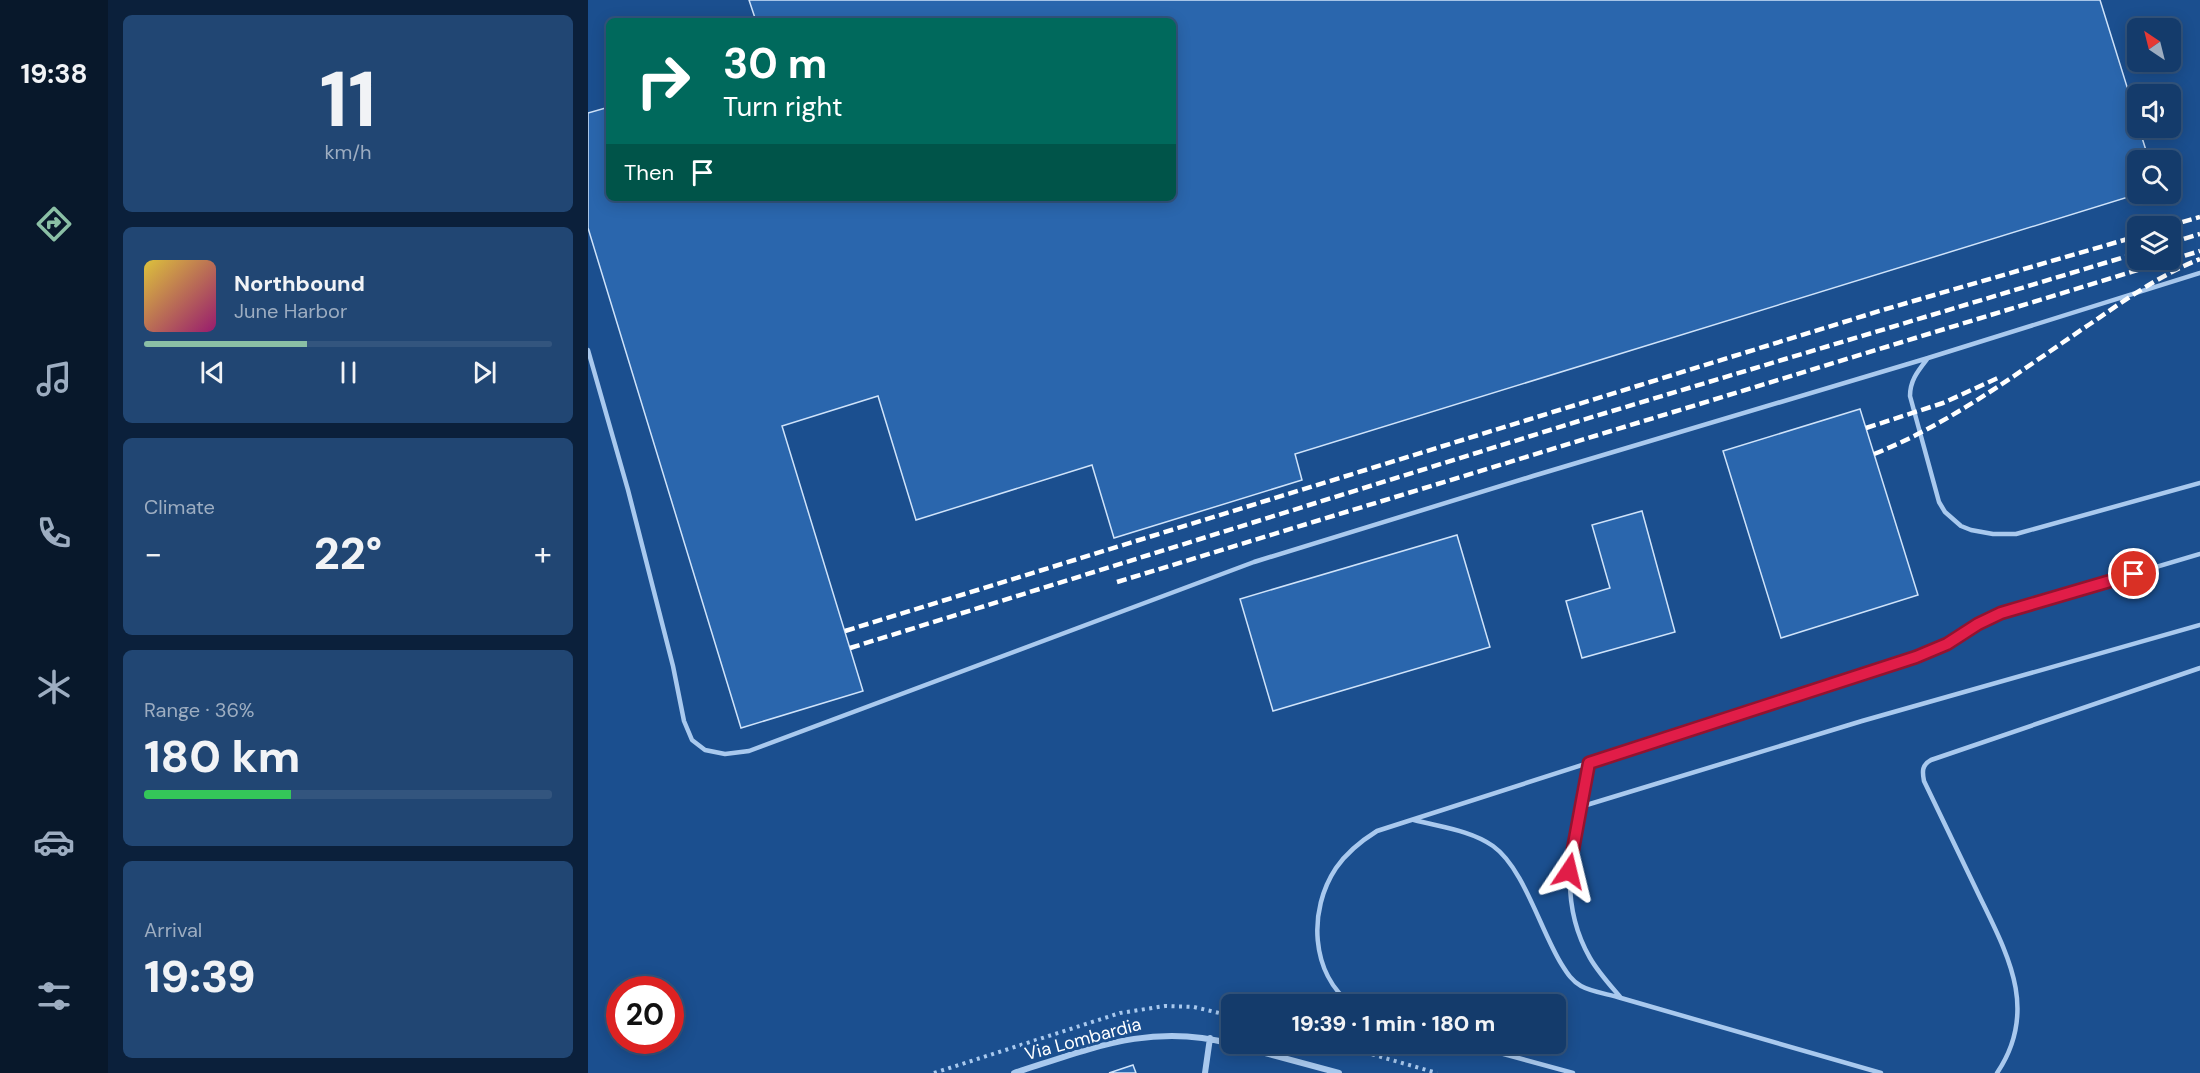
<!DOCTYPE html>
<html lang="en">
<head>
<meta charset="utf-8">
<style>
  body { margin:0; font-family:"DM Sans",sans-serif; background:#214673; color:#f1f3f6; height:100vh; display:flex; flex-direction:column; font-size:22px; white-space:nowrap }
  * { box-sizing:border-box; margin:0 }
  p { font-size:20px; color:#9dadc1 }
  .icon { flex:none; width:33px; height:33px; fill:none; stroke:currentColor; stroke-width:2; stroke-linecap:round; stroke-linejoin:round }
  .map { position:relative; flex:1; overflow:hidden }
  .panel { display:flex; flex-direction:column; gap:15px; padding:15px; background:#0b203b; width:480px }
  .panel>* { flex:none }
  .guide { position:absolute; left:18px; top:18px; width:570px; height:183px; border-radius:9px; box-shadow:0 3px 15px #0003,0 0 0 2px #33557e; background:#00695c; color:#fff; overflow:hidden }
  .needle { width:39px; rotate:325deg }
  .fabs { position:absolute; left:1539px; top:18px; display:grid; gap:12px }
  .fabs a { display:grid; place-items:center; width:54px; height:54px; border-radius:9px; background:#143b6b; box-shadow:0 3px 15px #0003,0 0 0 2px #33557e; font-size:30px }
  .speed { position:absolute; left:18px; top:976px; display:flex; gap:12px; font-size:30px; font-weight:700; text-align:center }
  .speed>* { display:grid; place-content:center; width:78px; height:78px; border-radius:50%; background:#143b6b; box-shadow:0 3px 15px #0003,0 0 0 2px #33557e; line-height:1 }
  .speed .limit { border:9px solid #d22; background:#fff; color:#111 }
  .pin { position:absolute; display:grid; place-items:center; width:51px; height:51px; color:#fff; margin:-26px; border:3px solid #fff; border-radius:50%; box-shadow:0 2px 6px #0007 }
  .me { position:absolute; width:66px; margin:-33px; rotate:10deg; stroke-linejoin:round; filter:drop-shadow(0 0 4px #0008) }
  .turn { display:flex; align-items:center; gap:21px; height:126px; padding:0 18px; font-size:27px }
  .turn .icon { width:78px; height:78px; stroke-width:2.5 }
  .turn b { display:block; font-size:42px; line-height:51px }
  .then { display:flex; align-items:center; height:57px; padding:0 18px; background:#0003; gap:12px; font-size:22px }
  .big { font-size:45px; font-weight:800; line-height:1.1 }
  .panel .widget { flex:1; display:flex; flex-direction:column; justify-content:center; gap:9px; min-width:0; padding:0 21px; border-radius:9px; background:#214673 }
  .panel .dial { align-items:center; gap:0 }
  .dial b { font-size:78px; line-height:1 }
  .song { display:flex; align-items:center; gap:18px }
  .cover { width:72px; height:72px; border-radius:9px; background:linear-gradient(135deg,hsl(50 70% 55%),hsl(320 70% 35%)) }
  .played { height:6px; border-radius:3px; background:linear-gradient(90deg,#8abfa5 40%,#33557e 40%) }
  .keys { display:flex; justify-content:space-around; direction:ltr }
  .heat { display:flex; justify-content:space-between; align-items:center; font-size:33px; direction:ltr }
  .charge { height:9px; border-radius:4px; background:linear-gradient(90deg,#34c759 36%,#33557e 0) }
  .trip { position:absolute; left:633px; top:994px; width:345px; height:60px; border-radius:9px; background:#143b6b; box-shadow:0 3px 15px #0003,0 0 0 2px #33557e; font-weight:800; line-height:60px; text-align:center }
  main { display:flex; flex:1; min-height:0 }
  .menu { display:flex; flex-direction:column; width:108px; justify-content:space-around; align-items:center; background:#08182b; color:#9dadc1 }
  .menu .icon { width:42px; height:42px }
  .menu .selected { color:#8abfa5 }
  .menu b { font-size:27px; color:#f1f3f6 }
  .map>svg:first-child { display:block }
</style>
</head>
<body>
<main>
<nav class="menu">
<b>19:38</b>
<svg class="icon selected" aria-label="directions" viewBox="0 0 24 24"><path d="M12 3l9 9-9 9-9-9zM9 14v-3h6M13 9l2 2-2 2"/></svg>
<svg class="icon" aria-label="music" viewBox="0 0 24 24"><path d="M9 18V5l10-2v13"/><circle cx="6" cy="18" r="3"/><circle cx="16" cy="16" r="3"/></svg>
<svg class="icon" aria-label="phone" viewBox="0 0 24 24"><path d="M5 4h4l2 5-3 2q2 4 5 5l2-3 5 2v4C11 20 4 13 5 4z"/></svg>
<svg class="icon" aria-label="climate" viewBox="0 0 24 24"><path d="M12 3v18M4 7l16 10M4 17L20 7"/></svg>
<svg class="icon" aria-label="car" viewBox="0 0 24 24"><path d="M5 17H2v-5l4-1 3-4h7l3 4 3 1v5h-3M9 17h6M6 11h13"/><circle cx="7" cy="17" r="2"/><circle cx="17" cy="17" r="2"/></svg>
<svg class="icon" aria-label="filters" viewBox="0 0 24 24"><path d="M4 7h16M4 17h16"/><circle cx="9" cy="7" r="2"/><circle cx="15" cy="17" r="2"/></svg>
</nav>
<section class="panel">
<div class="widget dial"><b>11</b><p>km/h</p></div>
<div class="widget">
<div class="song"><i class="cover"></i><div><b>Northbound</b><p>June Harbor</p></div></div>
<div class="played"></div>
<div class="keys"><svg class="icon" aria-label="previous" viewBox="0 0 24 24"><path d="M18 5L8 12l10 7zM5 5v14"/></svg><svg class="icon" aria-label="pause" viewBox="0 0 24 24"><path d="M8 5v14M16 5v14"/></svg><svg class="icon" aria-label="next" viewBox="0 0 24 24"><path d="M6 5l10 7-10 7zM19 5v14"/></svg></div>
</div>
<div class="widget"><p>Climate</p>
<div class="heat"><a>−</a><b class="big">22°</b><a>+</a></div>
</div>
<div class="widget"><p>Range · 36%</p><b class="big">180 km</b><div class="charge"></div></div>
<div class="widget"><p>Arrival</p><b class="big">19:39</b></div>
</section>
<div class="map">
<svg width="1612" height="1073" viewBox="0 0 1612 1073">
  <rect width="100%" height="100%" fill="#1b4f8f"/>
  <path fill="#2a66ad" stroke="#cfe3fa" stroke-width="1.5" d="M161,0H1512L1550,122V128H1551L1561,160H1550V194L707,454L714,480L526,538L504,465L328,520L290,396L194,426L275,691L153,728L0,228V113L21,107V198H585V21H168Z
    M1272,409L1330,595L1193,638L1135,451Z
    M1054,511L1087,632L994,658L978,601L1022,588L1004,525Z
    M869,535L902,647L685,711L652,599Z
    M545,1065L548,1073H521Z"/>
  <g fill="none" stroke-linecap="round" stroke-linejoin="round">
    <path stroke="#a9c9ee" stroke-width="4" stroke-dasharray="3 4.5" stroke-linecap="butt" d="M748,1044L849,1073
      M346,1073L532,1013L577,1006L606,1007L644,1016"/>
    <path stroke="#a9c9ee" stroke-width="4.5" d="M1612,273L1340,358C1330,371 1322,380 1322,396L1351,502L1357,512L1373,526L1383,530L1405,534H1428L1612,483
      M0,350L40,490L85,666L96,721L104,740L117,750L137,754L161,751L666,562L945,476L1340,358
      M1001,763C988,829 965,894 1002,958C1010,972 1022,985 1033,998L1293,1073
      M992,807L1274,721L1612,625
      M826,820C852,827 882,830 905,846C936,868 953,932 974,965C979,973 984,981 993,986C1004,992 1020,994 1033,998
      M764,1005C722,973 720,910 748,868C759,852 773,841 789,831L1314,662L1351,648L1390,624L1413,613L1612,554
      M879,1044L985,1073
      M1409,1073C1453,1008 1417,950 1388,889C1371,853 1353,817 1336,781C1334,771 1334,765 1343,760L1612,668"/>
    <path stroke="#a9c9ee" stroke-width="6" d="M644,1044L751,1073
      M426,1073C502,1049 563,1022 644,1044
      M617,1073L622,1038"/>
    <path stroke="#fff" stroke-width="4.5" stroke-dasharray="10 4.5" stroke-linecap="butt" d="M1580,226L1612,217
      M1582,243L1612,234
      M1278,428L1355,403L1412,377
      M1286,454C1364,423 1432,371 1502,324C1537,300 1572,275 1612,259
      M529,582L1612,251
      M257,631L1298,309L1550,236
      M262,648L991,421L1550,253"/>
  </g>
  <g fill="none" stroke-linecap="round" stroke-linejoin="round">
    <defs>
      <path id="route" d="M981,871L1001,763L1328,657L1359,644L1390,624L1413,613L1546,574"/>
    </defs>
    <use href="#route" stroke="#92132f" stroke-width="15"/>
    <use href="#route" stroke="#e11d48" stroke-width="10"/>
  </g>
  <g text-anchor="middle" stroke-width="6" stroke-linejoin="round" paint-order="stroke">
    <g font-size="18" fill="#fff" stroke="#1b4f8f">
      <text transform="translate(495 1039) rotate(-15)" y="6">Via Lombardia</text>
    </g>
  </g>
</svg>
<div class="fabs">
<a><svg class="needle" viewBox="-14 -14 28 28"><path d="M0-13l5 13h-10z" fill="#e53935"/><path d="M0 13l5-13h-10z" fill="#9dadc1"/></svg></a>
<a><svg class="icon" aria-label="sound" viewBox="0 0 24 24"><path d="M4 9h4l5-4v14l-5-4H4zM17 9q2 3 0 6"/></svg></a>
<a><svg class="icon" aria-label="search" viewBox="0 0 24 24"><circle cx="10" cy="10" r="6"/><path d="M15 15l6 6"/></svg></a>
<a><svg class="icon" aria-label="layers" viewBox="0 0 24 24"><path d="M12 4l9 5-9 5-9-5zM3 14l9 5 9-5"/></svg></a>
</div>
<div class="speed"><div class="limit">20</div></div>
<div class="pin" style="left:1546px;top:574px;background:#d93025"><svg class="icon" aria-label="arrive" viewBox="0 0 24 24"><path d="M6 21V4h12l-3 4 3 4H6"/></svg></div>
<svg class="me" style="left:981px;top:871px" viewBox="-20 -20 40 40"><path d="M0-17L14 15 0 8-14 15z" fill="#e11d48" stroke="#fff" stroke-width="4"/></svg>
<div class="trip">19:39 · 1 min · 180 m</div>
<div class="guide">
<div class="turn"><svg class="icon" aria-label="right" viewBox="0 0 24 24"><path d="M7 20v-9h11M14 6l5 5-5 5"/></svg><div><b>30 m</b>Turn right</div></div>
<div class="then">Then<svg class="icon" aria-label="arrive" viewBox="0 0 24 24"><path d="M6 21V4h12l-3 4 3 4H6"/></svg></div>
</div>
</div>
</main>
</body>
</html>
